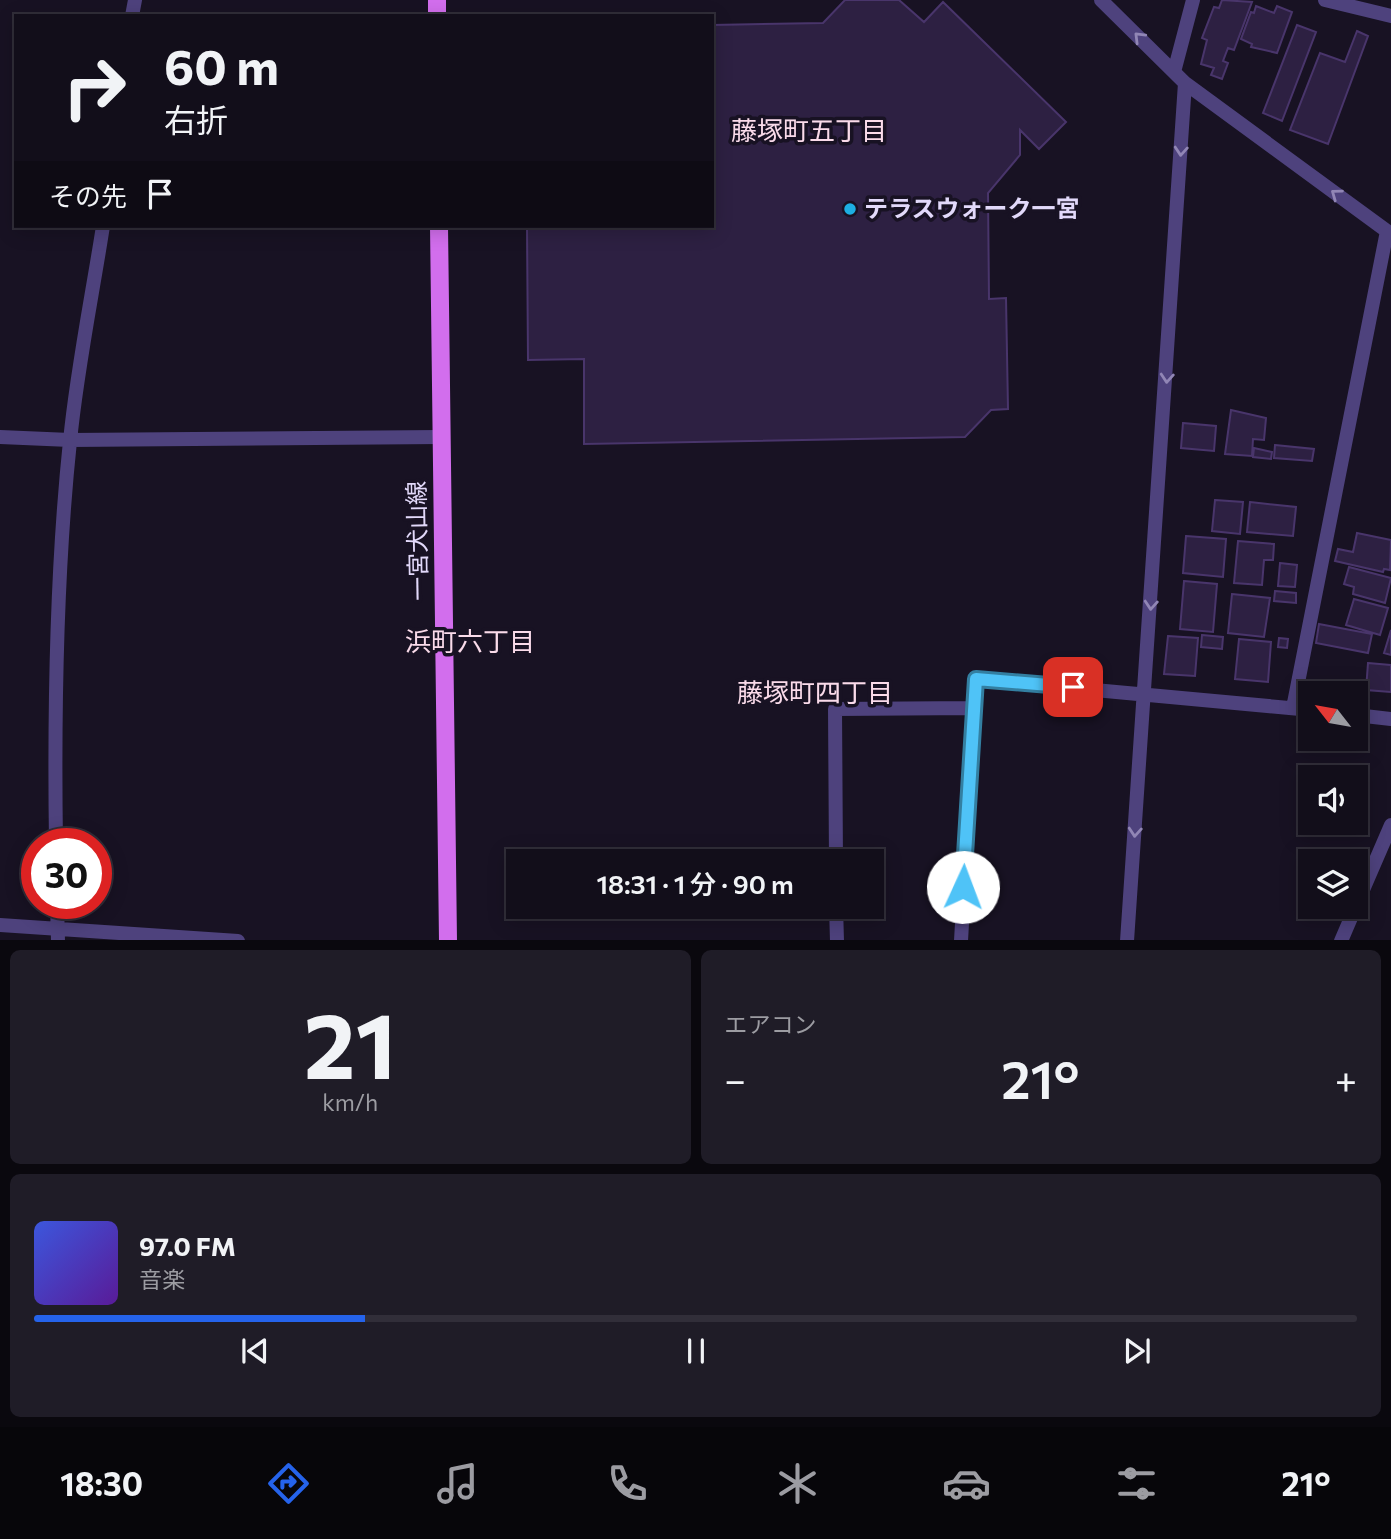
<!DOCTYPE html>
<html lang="ja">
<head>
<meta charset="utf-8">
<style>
  body { margin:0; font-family:Commissioner,"Noto Sans JP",sans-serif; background:#1f1c27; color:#f1f3f6; height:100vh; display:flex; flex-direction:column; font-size:26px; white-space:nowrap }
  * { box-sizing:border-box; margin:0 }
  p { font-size:23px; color:#9c9ca2 }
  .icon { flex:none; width:38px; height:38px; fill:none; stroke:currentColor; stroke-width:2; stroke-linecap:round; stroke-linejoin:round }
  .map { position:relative; height:940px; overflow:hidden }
  .panel { display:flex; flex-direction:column; gap:10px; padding:10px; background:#0a080e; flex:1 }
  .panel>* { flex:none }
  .hud { position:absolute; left:14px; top:14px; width:700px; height:214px; border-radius:0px; box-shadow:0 4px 18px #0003,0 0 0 2px #312e39; background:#120e1a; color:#f1f3f6; overflow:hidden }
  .needle { width:46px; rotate:301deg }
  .buttons { position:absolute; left:1298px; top:681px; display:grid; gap:14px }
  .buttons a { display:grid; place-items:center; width:70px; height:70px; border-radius:0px; background:#120e1a; box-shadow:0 4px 18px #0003,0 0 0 2px #312e39; font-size:35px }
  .speed { position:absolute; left:21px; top:828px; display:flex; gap:14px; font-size:35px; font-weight:700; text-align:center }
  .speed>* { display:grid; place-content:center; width:91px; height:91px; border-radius:50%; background:#120e1a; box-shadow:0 4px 18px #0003,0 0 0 2px #312e39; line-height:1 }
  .speed .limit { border:10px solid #d22; background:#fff; color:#111 }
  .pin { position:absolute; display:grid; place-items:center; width:60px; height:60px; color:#fff; margin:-30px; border-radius:14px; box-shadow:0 4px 10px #0006 }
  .me { position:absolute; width:77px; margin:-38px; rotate:2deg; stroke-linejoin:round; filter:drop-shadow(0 0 5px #0008) }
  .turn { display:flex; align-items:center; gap:24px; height:147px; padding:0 35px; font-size:32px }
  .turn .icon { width:91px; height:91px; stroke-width:2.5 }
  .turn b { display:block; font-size:49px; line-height:60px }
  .then { display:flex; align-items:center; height:66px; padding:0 35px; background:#0003; gap:14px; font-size:26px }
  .big { font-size:52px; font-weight:600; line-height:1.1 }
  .panel .widget { flex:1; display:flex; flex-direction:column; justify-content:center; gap:10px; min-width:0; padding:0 24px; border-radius:10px; background:#1f1c27 }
  .panel .dial { align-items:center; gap:0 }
  .dial b { font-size:91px; line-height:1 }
  .song { display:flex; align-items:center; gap:21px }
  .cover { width:84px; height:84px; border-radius:10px; background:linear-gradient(135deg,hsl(230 70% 55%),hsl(270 70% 35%)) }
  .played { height:7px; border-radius:4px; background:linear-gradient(90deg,#2563eb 25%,#312e39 25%) }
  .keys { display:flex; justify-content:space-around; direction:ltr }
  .heat { display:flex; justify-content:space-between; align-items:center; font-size:38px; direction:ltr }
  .panel .tiles { flex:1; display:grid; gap:10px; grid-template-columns:1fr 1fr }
  .widget:last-child { grid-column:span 2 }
  .trip { position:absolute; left:506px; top:849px; width:378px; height:70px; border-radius:0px; background:#120e1a; box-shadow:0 4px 18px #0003,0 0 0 2px #312e39; font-weight:600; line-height:70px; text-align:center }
  .tabs { display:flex; height:112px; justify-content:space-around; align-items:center; background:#07060a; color:#9c9ca2 }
  .tabs .icon { width:49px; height:49px }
  .tabs .on { color:#2563eb }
  .tabs b { font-size:32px; color:#f1f3f6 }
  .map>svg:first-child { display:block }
</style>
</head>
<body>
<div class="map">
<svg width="1391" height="941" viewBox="0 0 1391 941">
  <rect width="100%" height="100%" fill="#181223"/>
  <path fill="#2d2042" stroke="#49356b" stroke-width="2" d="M845,0H899L924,22L943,2L1066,122L1039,149L1020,130V155L988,193L989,299L1006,298L1008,409L991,410L965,437L584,444V359L528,360L527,226H712V25L823,23Z
    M1222,0L1252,2L1234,50L1228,48L1223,61L1228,63L1222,79L1211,75L1214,68L1201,64L1207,40L1202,38L1214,7L1219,8Z
    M1256,6L1274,13L1277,6L1292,12L1277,53L1251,47L1252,44L1241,39L1251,12L1254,13Z
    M1297,25L1316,32L1282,121L1263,113Z
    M1357,31L1368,36L1328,144L1290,130L1320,53L1345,62Z
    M1231,410L1266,418L1264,440L1253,439L1252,456L1225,454Z
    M1183,423L1216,426L1214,451L1181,448Z
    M1275,445L1314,449L1312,461L1274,458Z
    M1254,448L1272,452L1271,459L1253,457Z
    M1215,500L1243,502L1240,534L1212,531Z
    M1250,502L1296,507L1293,536L1247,532Z
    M1357,533L1391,540L1390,570L1384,569L1383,572L1335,561L1338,549L1353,552Z
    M1186,536L1226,539L1223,577L1183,573Z
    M1238,541L1274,544L1273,560H1264L1262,585L1234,583Z
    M1280,563L1297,565L1295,587L1278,586Z
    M1349,567L1391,578L1385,603L1353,594L1354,587L1344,584Z
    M1184,581L1217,584L1213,632L1180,629Z
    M1275,591L1296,593V603L1274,601Z
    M1232,594L1270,598L1264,637L1228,633Z
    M1354,599L1388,608L1380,635L1346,625Z
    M1319,624L1372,634L1368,653L1316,643Z
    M1391,630V655L1384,653Z
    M1202,635L1223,637L1222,649L1201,647Z
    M1168,636L1198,638L1195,676L1164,674Z
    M1279,638L1288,639L1287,648L1278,647Z
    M1239,639L1271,642L1268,682L1235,679Z
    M1368,663L1391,665V692L1366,690Z"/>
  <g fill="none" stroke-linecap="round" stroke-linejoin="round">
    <path stroke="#4e427d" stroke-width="14" d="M1101,0L1185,83L1391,234
      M1325,0L1391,16
      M132,16L135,0
      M1174,72L1193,0
      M0,437L70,440L441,437
      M1293,708L1387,231
      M1356,715L1391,719
      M56,844C54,709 56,574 70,441C77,369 92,297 103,226
      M836,861L835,709L974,708
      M57,903L58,941
      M836,906L837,941
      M1356,906L1391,825
      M0,925L238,941
      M961,941L976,679L1311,710
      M1127,941L1185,83
      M1341,941L1356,906"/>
    <path stroke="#d26eed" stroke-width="18" d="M437,0V16
      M439,226L448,941"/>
  </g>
  <defs><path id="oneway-chevron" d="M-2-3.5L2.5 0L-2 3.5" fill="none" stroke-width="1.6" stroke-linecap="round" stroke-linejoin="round" transform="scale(1.75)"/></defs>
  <g stroke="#9186b5">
    <use href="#oneway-chevron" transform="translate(1139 37) rotate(-135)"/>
    <use href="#oneway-chevron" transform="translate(1181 151) rotate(94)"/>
    <use href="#oneway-chevron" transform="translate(1336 194) rotate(-144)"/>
    <use href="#oneway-chevron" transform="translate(1167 378) rotate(94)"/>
    <use href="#oneway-chevron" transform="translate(1151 605) rotate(94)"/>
    <use href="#oneway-chevron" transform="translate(1135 832) rotate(94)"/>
  </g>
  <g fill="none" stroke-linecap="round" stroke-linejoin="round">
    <defs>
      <path id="route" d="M963,887L976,679L1073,687"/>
    </defs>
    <use href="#route" stroke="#337fa1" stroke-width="18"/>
    <use href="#route" stroke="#4fc3f7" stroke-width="12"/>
  </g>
  <circle fill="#1daee2" stroke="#181223" stroke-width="2.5" cx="850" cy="209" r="7"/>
  <g text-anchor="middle" stroke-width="7" stroke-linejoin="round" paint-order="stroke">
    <g font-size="24" font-weight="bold" fill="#e2d9fa" stroke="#181223" text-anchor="start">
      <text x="864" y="217">テラスウォーク一宮</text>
    </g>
    <g font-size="24" fill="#e2d9fa" stroke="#181223">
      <text transform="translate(418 541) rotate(-91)" y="8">一宮犬山線</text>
    </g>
    <g font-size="26" fill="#fadbea" stroke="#181223">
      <text x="809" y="140">藤塚町五丁目</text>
      <text x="470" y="651">浜町六丁目</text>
      <text x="815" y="702">藤塚町四丁目</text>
    </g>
  </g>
</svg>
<div class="buttons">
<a><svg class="needle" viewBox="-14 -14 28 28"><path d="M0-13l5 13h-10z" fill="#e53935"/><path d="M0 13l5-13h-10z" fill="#9c9ca2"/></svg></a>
<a><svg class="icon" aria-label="sound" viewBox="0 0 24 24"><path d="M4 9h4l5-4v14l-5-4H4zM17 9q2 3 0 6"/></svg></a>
<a><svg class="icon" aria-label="layers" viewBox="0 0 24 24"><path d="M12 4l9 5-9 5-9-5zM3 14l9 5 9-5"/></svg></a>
</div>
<div class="speed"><div class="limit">30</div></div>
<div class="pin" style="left:1073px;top:687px;background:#d93025"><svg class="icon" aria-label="arrive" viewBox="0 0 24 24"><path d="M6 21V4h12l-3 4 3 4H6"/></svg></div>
<svg class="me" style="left:963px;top:887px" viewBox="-20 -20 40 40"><circle r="19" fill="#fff"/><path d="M0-13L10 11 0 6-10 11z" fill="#4fc3f7"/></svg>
<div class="trip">18:31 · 1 分 · 90 m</div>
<div class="hud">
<div class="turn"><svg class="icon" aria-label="right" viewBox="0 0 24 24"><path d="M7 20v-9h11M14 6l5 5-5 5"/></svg><div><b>60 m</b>右折</div></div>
<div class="then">その先<svg class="icon" aria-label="arrive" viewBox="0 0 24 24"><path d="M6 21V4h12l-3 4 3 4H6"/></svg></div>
</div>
</div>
<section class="panel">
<div class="tiles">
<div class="widget dial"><b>21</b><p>km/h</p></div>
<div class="widget"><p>エアコン</p>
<div class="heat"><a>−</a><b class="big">21°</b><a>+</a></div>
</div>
<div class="widget">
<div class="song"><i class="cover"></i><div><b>97.0 FM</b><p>音楽</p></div></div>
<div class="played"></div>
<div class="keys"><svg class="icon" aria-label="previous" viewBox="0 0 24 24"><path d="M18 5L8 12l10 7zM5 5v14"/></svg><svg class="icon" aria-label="pause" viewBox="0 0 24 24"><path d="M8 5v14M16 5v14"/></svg><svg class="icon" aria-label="next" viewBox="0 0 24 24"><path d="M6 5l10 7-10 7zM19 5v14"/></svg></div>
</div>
</div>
</section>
<nav class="tabs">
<b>18:30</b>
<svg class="icon on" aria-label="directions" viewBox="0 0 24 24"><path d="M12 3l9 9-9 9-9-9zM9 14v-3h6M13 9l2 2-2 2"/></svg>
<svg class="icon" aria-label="music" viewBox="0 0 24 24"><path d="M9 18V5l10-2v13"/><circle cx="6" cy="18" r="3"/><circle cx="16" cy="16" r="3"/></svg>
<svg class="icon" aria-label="phone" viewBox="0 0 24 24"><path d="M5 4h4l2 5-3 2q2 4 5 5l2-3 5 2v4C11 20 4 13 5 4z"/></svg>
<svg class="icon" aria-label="climate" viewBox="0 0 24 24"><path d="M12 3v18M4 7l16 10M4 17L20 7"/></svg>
<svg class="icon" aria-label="car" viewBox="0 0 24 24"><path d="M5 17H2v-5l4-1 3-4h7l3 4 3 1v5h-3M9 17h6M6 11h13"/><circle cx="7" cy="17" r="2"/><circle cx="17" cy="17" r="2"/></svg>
<svg class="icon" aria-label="filters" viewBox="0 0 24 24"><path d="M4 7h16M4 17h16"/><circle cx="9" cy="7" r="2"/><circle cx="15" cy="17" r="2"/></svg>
<b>21°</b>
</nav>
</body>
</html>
